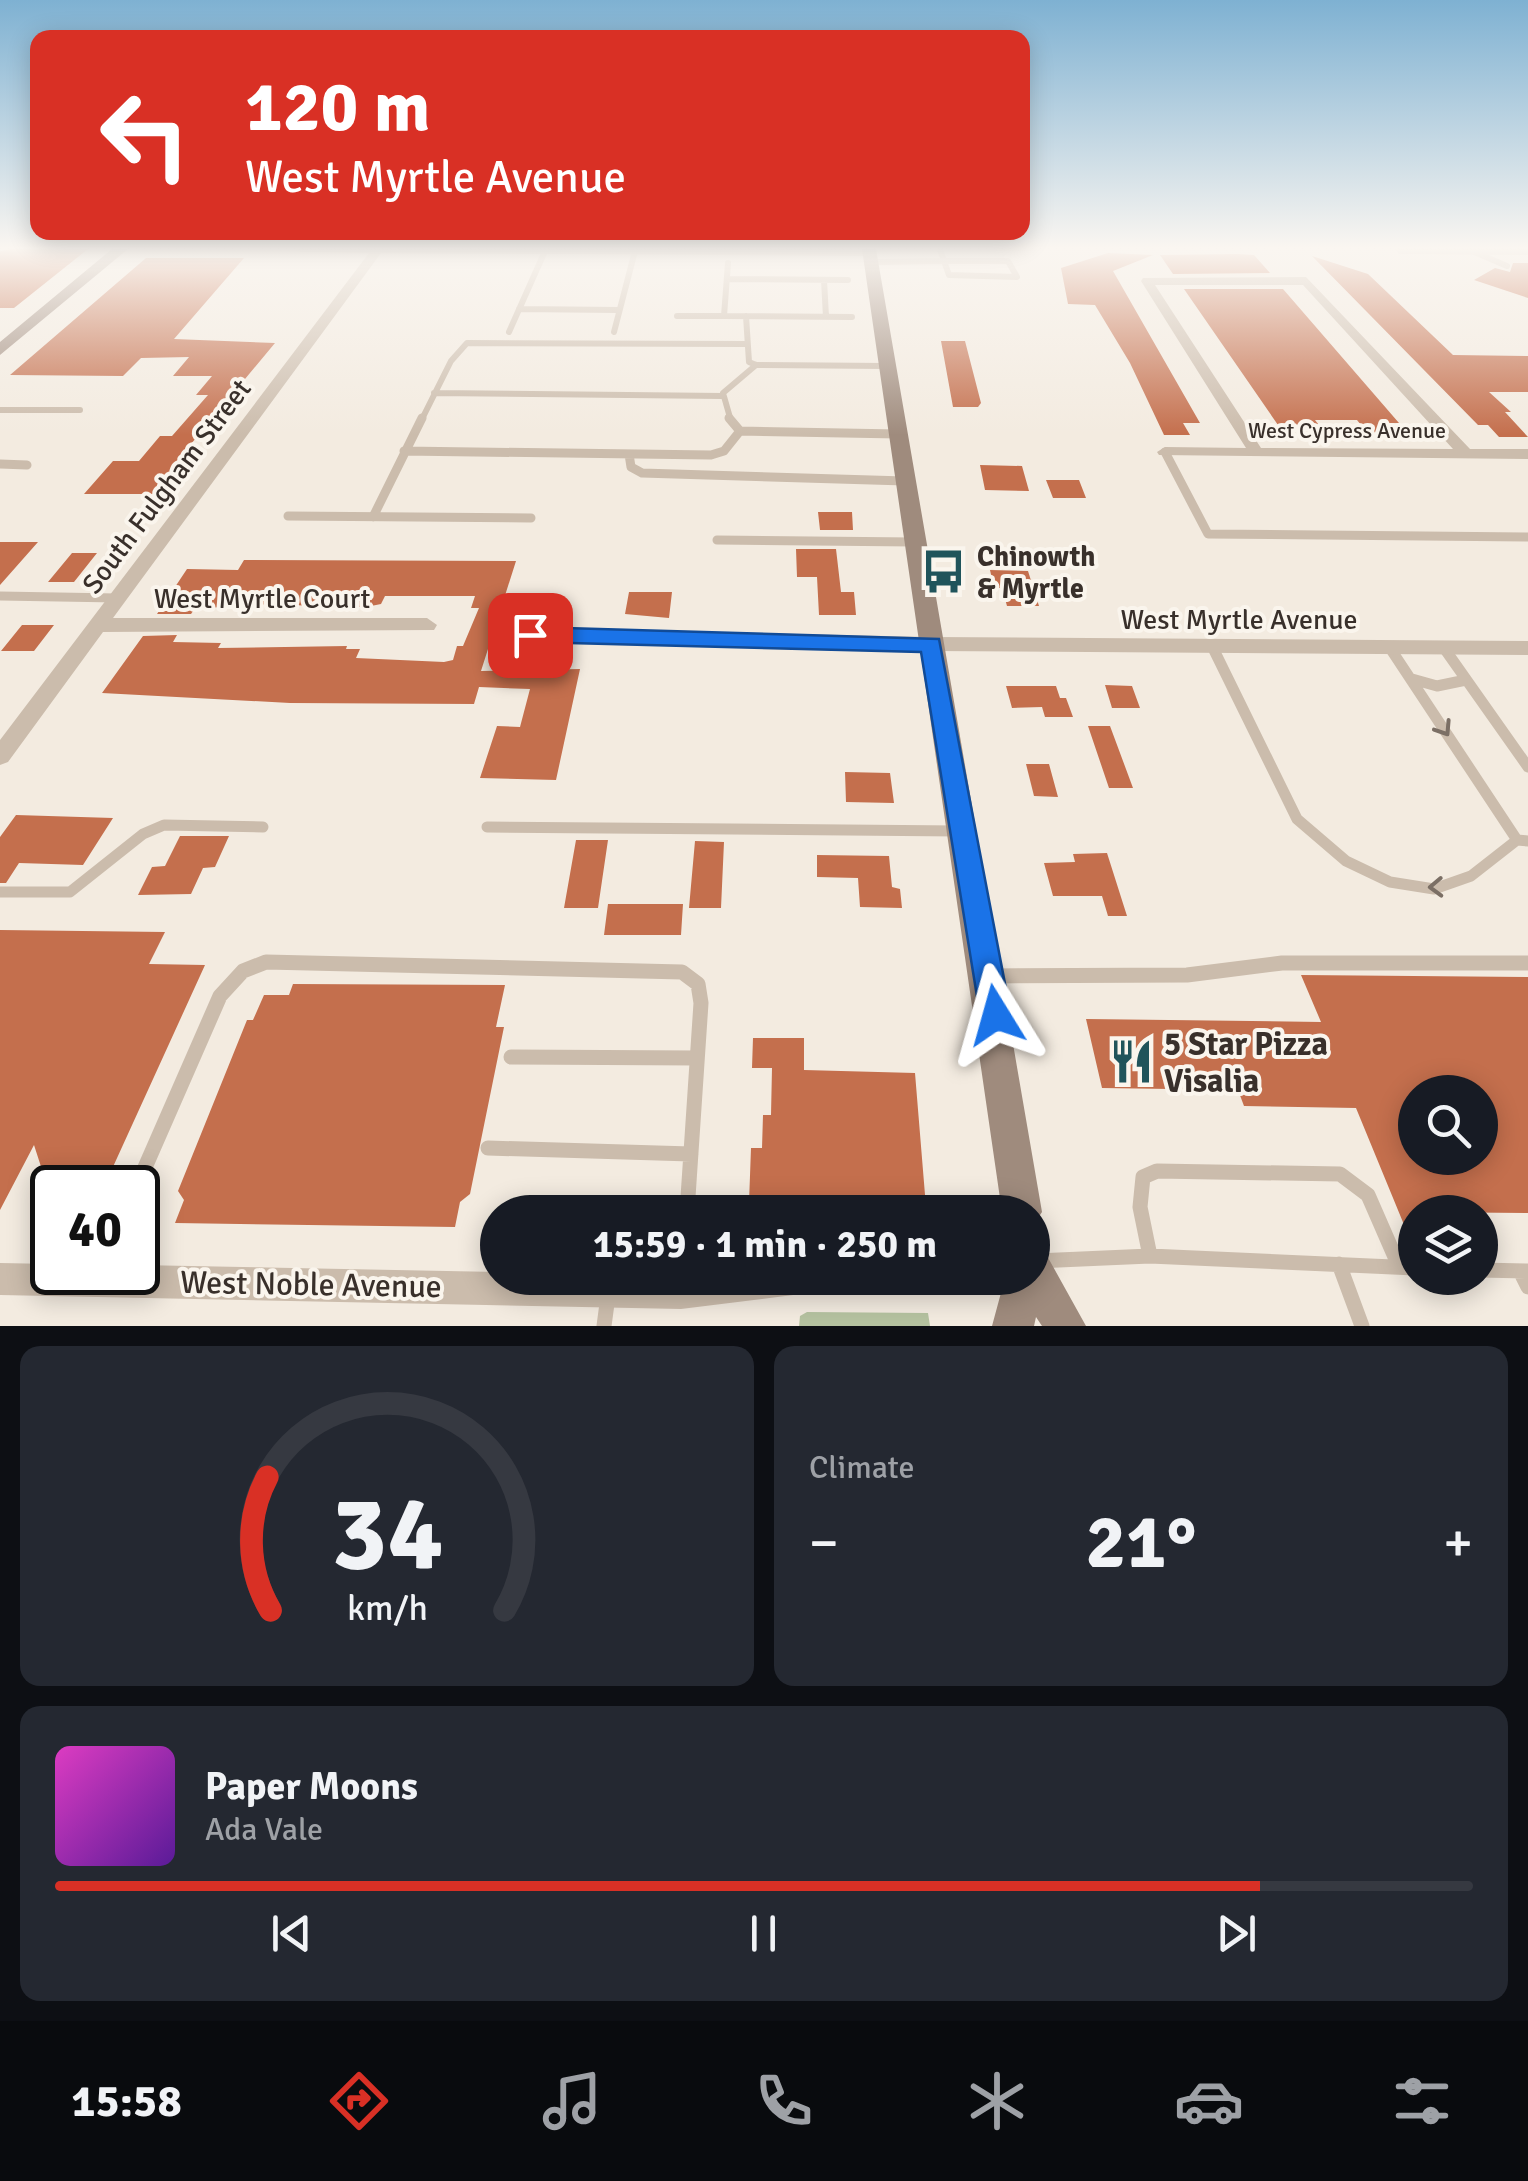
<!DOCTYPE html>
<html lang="en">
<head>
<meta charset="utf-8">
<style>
  body { margin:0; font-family:Signika,sans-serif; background:#242831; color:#f1f3f6; height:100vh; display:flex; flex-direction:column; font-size:38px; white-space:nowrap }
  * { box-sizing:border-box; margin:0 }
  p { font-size:32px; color:#9ea1a6 }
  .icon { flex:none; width:55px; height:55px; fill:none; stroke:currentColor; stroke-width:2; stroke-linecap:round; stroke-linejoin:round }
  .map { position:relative; height:1326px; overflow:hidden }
  .details { display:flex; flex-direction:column; gap:20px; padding:20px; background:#0d0f14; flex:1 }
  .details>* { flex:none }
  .hud { position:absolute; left:30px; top:30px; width:1000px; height:210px; border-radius:20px; box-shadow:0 5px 25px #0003; background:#d93025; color:#fff; overflow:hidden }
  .buttons { position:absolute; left:1398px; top:1075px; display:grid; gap:20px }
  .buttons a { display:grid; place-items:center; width:100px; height:100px; border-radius:50%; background:#171b24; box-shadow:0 5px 25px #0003; font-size:50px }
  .speed { position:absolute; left:30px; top:1165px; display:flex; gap:20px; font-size:50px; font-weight:700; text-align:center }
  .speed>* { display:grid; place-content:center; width:130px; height:130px; border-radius:50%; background:#171b24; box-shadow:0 5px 25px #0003; line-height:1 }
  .speed .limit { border:5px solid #111; border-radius:15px; background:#fff; color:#111 }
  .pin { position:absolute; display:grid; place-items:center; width:85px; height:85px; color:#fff; margin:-42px; border-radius:20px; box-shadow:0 5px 15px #0006 }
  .me { position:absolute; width:110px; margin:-55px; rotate:352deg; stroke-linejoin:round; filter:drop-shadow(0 0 8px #0008) }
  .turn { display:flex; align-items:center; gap:35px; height:210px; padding:0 50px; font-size:45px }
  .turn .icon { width:130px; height:130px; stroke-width:2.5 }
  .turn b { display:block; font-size:70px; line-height:85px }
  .big { font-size:75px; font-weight:700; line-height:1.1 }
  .details .tile { flex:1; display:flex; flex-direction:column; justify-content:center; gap:15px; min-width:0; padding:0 35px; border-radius:20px; background:#242831 }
  .details .dial { align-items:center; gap:0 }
  .dial svg { height:260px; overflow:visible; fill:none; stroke:#363941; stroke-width:7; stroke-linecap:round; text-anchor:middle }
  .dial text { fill:#f1f3f6; stroke:none }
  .song { display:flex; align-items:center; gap:30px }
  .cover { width:120px; height:120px; border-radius:15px; background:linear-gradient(135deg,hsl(310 70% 55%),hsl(270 70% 35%)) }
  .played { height:10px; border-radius:5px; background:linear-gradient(90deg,#d93025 85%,#363941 85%) }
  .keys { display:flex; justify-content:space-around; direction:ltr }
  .heat { display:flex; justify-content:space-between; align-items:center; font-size:55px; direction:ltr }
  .details .tiles { flex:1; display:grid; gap:20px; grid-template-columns:1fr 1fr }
  .tile:last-child { grid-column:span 2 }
  .trip { position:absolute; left:480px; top:1195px; width:570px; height:100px; border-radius:50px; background:#171b24; box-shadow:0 5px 25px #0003; font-weight:700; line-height:100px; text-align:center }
  .dock { display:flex; height:160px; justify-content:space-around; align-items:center; background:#090b0e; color:#9ea1a6 }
  .dock .icon { width:70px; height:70px }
  .dock .active { color:#d93025 }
  .dock b { font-size:45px; color:#f1f3f6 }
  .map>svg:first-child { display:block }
</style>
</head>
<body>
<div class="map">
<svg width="1528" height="1326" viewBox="0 0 1528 1326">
  <rect width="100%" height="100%" fill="#f3ebe0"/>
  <path fill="#b5c2a0" d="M807,1312L928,1313L930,1326H799L800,1316Z"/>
  <path fill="#c46f4d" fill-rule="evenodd" d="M13,249H88L14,308H0V251Z
    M1108,253L1153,255L1113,271L1200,423H1183L1190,435H1164L1130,363L1095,305L1068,304L1061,268Z
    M1238,254L1254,255L1270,273L1173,274L1160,255Z
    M1312,256L1368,274L1453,355L1528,356V392H1489L1511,412H1505L1528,437H1499L1488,425H1478Z
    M146,258H244L174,339L275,343L176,462H188L163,494H84L113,461H139L160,436H172L208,395H196L212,376H173L189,357L141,358L123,376L10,375Z
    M1513,263H1528V298L1474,280L1495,268L1510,272Z
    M1184,289H1283L1399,423H1387L1397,436L1369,435L1357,420H1315L1328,437H1305L1296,425H1278Z
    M941,341H965L981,403L978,407H953Z
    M980,465L1022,466L1029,491L985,490Z
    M1046,480H1079L1086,498H1053Z
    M818,512H852L853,530H820Z
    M0,542H38L0,585Z
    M796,549H836L841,592H854L856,615H819L817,577H797Z
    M72,553H97L74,582H48Z
    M244,560L516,561L481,671L580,669L556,780L480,778L497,726L520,727L530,689L479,687L474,704L290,703L102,693L143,636L177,635L173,642L221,643L218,648L347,646L346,649H360L356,658L444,662L453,660L457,646H463L479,608H471L475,596H385L381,604L366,607L244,604L242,608L196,607L191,614H157L187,569L238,570Z
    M990,570L1028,571L1039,606H1007L1002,588H994Z
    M629,592H672L669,618L625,614Z
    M22,625H54L34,651H1Z
    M1105,685L1132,686L1140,708H1112Z
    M1006,686H1056L1060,698H1066L1073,717H1045L1042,707L1012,708Z
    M1088,726H1110L1133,788H1109Z
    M1026,764H1049L1058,797L1034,796Z
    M845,772L890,773L894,803L846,802Z
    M16,815L113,818L83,865L19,863L6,883H0V837Z
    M180,836H229L215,867L203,868L191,894L138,895L152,867L165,866Z
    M576,840H608L598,908H564Z
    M695,841L724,842L721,908H689Z
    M1107,853L1127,916H1108L1102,896H1053L1044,863L1075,862L1073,854Z
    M817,855L889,856L892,887L900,889L902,908L860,907L858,878L817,877Z
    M608,904H683L681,935H604Z
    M0,930L165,932L149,964L205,965L107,1180L45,1179L34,1145L0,1210Z
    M1301,975L1528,977V1213L1415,1212L1414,1249L1356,1108L1244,1106L1238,1090L1102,1088L1086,1019L1321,1022ZM1415,1092H1480V1158H1415Z
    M293,984L505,985L496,1027H504L470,1194L460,1202L455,1227L175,1223L184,1200L178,1191L247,1020H253L264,995H289Z
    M753,1038H804V1070L915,1073L926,1207L749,1203L751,1148H762L763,1115H771L772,1068H752Z"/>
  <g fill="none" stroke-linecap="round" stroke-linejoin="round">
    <path stroke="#cbbcac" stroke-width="6" d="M940,249L944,261
      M1472,251L1507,266
      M944,261H1008L1017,277L949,275Z
      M871,262L944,261
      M728,263L724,316L852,317
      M728,279L848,280
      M824,280L826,317
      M519,309L619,310
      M677,316H724
      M746,316L749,362L756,365L887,366
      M509,332L545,251
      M614,332L635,251
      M434,393L723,396
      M0,410H80
      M421,421L451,361L467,343L745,344
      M731,421L723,393L756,365"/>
    <path stroke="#cbbcac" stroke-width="9" d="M729,418L740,431L898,434
      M404,451L711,455L724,451L740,431
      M1165,452L1208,534L1528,537
      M629,454L631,467L642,473L905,481
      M0,464L27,465
      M288,516L531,518
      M373,517L422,418
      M717,540L914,542
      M0,596L117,598"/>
    <path stroke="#cbbcac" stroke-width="11" d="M1212,646L1297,819L1346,861L1390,882L1434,889L1471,876L1517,840L1528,841
      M1390,648L1517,840
      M1444,648L1528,767
      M1412,679L1437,686L1466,680
      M487,827L958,831
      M0,892H70L143,834L164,825L263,827"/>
    <path stroke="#cbbcac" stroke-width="15" d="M990,976L1187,975L1282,963H1528
      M511,1057L697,1058
      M488,1148L691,1154
      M136,1188L220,996L243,971L266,962L682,972L698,984L701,1003L687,1212
      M1150,1256L1140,1207L1143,1177L1157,1171L1340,1174L1368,1195L1399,1266
      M1036,1261L1150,1256L1415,1268
      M1339,1264L1362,1326
      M1480,1270L1528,1271
      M1520,1271L1528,1287
      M604,1326L608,1296"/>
    <path fill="#cbbcac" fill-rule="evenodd" d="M296,249H828L870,250L876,253L870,256L381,253L113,618H427L437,625L434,630L103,632L8,762L0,765V740L369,253L301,252Z
      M1395,249H1528V255L1399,254Z
      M1306,277L1470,449H1528V459L1159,455L1157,452L1165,447L1246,448L1141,281L1143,278ZM1155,285H1303L1453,449L1261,448Z
      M530,628L931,637L1528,641V655L931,651L530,642L520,635Z
      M0,1263L52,1264V1272H138V1265L498,1272V1278H817L813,1290L801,1294L681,1309L0,1295Z"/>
    <path fill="#9f8b7d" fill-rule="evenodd" d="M112,249H128L0,355V342Z
      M862,249H876L1042,1212L1032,1227V1212H1002Z
      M1032,1248L1046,1254L1086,1326H1042L1036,1317L1034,1326H992L1005,1278H1032Z"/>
  </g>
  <defs><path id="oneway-chevron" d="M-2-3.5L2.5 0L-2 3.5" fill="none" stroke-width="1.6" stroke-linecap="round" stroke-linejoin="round" transform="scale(2.5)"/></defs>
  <g stroke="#7b6f65">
    <use href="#oneway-chevron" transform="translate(1444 729) rotate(57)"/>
    <use href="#oneway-chevron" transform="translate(1436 887) rotate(178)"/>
  </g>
  <linearGradient id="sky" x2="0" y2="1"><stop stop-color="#7eb1d2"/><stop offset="0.57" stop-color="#faf6f1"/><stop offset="1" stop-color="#faf6f1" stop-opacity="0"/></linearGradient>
  <rect width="1528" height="435" fill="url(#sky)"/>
  <path fill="#1a73e8" stroke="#114b97" stroke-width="2.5" d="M530,627L939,639L1011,1015L1007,1026L996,1030L984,1026L980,1015L921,652L530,642L518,635Z"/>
  <defs>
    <symbol id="bus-bare" viewBox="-9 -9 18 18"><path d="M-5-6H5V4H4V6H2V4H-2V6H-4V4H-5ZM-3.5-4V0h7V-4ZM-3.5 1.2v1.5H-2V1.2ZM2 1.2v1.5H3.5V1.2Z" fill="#20545b" stroke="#faf5ed" stroke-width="2.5" paint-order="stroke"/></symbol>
    <symbol id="restaurant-bare" viewBox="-9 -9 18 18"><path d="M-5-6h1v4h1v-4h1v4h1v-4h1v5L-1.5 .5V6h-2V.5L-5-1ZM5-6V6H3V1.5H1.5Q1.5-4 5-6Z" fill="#20545b" stroke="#faf5ed" stroke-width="2.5" paint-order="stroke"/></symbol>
  </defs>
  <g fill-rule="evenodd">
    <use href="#bus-bare" x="912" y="540" width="63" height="63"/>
    <use href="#restaurant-bare" x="1100" y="1030" width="63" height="63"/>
  </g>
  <g text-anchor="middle" stroke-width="8" stroke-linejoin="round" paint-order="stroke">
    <g font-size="22" fill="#39302b" stroke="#faf5ed">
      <text x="1347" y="438">West Cypress Avenue</text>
    </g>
    <g font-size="28" fill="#39302b" stroke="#faf5ed">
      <text transform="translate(166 486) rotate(-53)" y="10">South Fulgham Street</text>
      <text x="262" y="608">West Myrtle Court</text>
      <text x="1239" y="629">West Myrtle Avenue</text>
    </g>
    <g font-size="28" font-weight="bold" fill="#39302b" stroke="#faf5ed" text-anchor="start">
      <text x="977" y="566">Chinowth<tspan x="977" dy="32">&amp; Myrtle</tspan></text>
    </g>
    <g font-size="32" font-weight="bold" fill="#39302b" stroke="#faf5ed" text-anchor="start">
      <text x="1164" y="1055">5 Star Pizza<tspan x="1164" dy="37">Visalia</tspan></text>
    </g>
    <g font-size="32" fill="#39302b" stroke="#faf5ed">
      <text transform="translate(311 1284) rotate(1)" y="11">West Noble Avenue</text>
    </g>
  </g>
</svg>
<div class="buttons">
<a><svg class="icon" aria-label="search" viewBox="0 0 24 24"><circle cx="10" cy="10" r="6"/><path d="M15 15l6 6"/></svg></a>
<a><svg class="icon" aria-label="layers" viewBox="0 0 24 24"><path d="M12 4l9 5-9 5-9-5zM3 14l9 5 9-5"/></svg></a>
</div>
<div class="speed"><div class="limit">40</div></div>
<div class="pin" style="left:530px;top:635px;background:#d93025"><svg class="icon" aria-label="arrive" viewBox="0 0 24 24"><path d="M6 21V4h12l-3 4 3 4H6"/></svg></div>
<svg class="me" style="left:996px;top:1015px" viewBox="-20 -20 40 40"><path d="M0-17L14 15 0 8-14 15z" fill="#1a73e8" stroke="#fff" stroke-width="4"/></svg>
<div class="trip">15:59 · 1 min · 250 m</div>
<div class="hud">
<div class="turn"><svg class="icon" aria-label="left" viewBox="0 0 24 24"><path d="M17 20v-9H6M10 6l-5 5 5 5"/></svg><div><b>120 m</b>West Myrtle Avenue</div></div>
</div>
</div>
<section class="details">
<div class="tiles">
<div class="tile dial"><svg viewBox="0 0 100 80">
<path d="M14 69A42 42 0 1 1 86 69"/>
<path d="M14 69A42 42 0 0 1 13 28" stroke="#d93025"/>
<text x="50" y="56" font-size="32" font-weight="700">34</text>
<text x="50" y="72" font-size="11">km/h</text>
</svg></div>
<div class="tile"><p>Climate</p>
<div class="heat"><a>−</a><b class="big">21°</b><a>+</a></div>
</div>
<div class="tile">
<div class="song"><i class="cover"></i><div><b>Paper Moons</b><p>Ada Vale</p></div></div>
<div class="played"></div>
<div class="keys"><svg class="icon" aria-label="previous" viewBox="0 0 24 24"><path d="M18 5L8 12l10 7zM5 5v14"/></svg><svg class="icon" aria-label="pause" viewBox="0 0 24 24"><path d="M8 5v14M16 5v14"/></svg><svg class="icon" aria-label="next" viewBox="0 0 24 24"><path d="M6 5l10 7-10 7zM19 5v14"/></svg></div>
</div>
</div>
</section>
<nav class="dock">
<b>15:58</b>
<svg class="icon active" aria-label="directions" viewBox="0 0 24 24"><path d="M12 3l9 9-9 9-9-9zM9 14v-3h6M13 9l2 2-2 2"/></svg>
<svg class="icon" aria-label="music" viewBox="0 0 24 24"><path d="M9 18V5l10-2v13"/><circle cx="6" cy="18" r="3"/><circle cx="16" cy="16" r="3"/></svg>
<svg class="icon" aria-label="phone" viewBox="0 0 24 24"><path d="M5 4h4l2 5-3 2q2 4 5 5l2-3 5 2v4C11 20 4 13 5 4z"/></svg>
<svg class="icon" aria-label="climate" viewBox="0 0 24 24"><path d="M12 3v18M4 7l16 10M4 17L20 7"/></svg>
<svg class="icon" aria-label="car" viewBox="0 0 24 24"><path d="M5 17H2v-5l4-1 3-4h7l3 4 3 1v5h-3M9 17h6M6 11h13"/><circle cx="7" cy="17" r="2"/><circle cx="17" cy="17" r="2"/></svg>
<svg class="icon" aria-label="filters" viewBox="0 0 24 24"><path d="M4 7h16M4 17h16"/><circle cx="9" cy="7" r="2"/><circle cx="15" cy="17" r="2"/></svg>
</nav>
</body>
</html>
